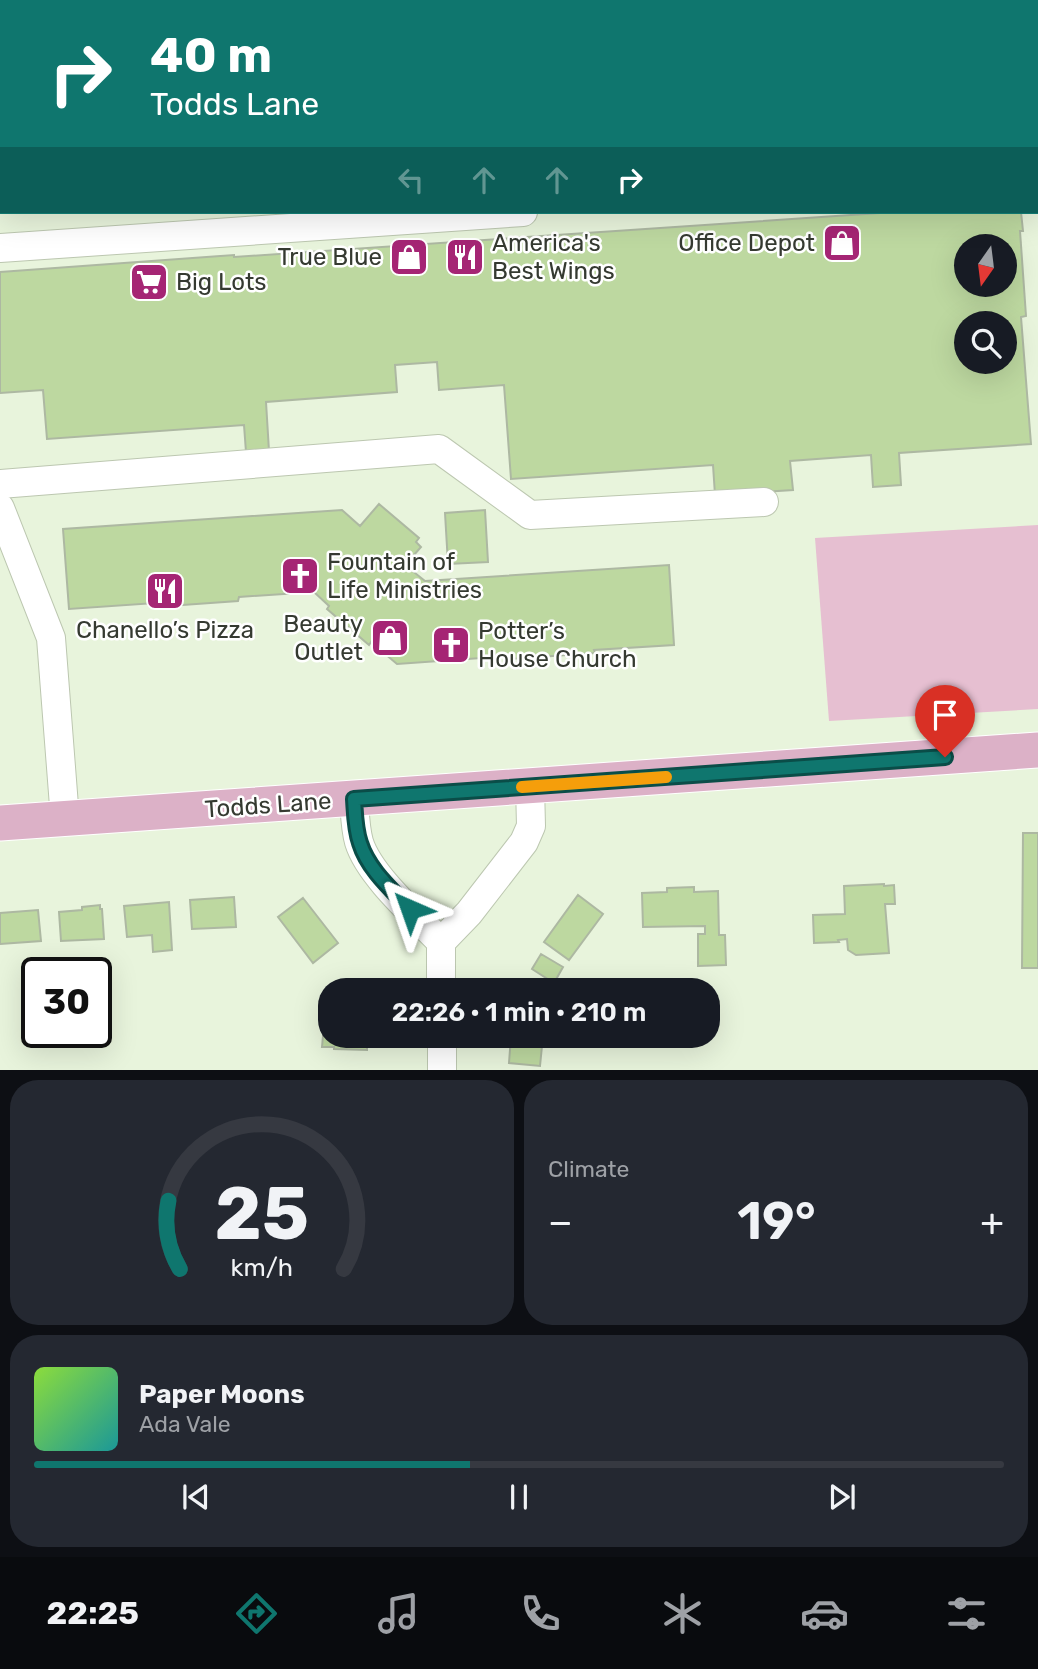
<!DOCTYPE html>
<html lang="en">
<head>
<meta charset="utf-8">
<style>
  body { margin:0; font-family:Rubik,sans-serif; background:#242831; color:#f1f3f6; height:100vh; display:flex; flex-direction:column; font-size:26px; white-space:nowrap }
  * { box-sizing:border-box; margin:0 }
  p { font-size:23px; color:#9ea1a6 }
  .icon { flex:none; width:38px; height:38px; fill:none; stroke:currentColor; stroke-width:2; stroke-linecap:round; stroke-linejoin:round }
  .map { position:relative; height:1070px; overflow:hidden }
  .details { display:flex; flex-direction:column; gap:10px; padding:10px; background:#0d0f14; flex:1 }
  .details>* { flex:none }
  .guide { position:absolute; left:0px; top:0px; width:1040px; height:214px; box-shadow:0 7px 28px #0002; background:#0f766e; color:#fff; overflow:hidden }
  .needle { width:46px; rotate:194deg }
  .controls { position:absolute; left:954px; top:234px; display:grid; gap:14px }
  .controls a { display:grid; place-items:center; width:63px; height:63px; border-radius:50%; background:#171b24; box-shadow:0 7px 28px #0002; font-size:35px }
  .speed { position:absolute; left:21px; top:957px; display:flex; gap:14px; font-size:35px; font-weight:700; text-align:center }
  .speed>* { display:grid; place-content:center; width:91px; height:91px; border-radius:50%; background:#171b24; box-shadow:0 7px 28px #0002; line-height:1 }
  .speed .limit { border:4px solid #111; border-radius:10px; background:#fff; color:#111 }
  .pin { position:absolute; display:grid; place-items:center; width:60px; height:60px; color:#fff; margin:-72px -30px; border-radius:50% 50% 50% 0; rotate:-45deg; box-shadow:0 0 7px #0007 }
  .pin .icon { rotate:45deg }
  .me { position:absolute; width:77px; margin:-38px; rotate:317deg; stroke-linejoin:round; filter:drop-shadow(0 0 5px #0008) }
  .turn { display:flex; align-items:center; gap:24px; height:147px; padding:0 35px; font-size:32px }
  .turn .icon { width:91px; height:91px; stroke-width:2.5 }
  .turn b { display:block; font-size:49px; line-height:60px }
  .lanes { display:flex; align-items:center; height:66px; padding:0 35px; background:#0003; justify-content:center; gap:35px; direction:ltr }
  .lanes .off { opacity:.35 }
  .big { font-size:52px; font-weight:600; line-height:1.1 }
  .details .widget { flex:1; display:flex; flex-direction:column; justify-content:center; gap:10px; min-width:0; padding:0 24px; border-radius:28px; background:#242831 }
  .details .dial { align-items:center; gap:0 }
  .dial svg { height:182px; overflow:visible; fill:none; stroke:#363941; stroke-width:7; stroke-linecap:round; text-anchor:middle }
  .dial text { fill:#f1f3f6; stroke:none }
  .song { display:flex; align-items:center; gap:21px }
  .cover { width:84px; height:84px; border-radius:10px; background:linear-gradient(135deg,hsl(90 70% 55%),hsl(180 70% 35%)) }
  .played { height:7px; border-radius:4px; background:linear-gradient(90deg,#0f766e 45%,#363941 45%) }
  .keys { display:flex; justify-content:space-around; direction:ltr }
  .heat { display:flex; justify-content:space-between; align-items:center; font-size:38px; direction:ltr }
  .details .tiles { flex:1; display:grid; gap:10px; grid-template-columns:1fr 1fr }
  .widget:last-child { grid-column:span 2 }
  .trip { position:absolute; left:318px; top:978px; width:402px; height:70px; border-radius:28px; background:#171b24; box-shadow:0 7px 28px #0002; font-weight:600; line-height:70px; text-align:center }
  .menu { display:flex; height:112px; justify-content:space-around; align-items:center; background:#090b0e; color:#9ea1a6 }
  .menu .icon { width:49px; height:49px }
  .menu .on { color:#0f766e }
  .menu b { font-size:32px; color:#f1f3f6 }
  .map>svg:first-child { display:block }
</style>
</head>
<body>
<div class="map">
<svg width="1038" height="1071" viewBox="0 0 1038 1071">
  <rect width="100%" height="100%" fill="#e8f4dc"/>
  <path fill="#e6bfd1" d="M1038,525V709L829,721L815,538Z"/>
  <path fill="#bdd8a0" stroke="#adb8a2" stroke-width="2" fill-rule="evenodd" d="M182,0H246V2H182Z
    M895,212H1021L1023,231H1020L1026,316L1021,317L1031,444L899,453L901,485L873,487L871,455L790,461L793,490L715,495L713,465L511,479L504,385L439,390L437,362L395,365L397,392L266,402L269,451L246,452L244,425L47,439L43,390L0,393V272L234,255V257ZM966,247H1004V285H966ZM966,324H1004V362H966Z
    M379,504L419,538L416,542L421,547L405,565L425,581L669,565L674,645L594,650L595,653L510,659V656L397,664L371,642L369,645L327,609L329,606L314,592L239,597L238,601L155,607V603L69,609L63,529L342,510L360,526Z
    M485,510L488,562L448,564L445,513Z
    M1023,833H1038V968H1022Z
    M884,884V886L894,885L895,904H885L889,953L856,955L848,950L847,939L838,940L839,942L814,943L813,915L845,914L844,886Z
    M694,887V892L718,891L719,935H725L726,965L698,966V934H705V926L643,927L642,893L667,892V888Z
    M578,895L603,914L569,960L544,942Z
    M234,897L236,927L192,929L190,900Z
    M303,898L338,943L313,963L278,917Z
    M169,902L172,950L153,952L152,935L127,937L124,906Z
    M100,905V909H102L104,939L61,941L59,912L82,910V907Z
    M38,910L41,941L0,944V913Z
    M541,954L563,967L554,983L532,969Z
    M323,1036H367V1050L334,1049V1047H322Z
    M511,1036H543L540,1066L509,1063Z"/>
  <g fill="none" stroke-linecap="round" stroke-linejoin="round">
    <defs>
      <path id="minor" d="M342,0V2
        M714,0V2
        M0,248L523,212
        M0,484L439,449L530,515L764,502
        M0,508L51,638L65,819
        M354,799C355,813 355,828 359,842C369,875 416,916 441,942V990
        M441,942L469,913L524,842L531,826L530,786
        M442,1036V1071"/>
      <path id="major" d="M0,823L1038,750"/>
    </defs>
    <use href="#minor" stroke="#bcc7b0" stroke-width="30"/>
    <use href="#major" stroke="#fff" stroke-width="37"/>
    <use href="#minor" stroke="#fff" stroke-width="28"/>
    <use href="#major" stroke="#dcb1c7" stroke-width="35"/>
  </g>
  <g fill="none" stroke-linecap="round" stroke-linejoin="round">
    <defs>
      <path id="route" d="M410,909C391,889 368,869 360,843C355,829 355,813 354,799L945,757"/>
    </defs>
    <use href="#route" stroke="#0a4d48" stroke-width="18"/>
    <use href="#route" stroke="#0f766e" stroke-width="12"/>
    <path stroke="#f59e0b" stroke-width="12" d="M522,787L666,777"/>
  </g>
  <defs>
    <symbol id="shop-square" viewBox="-11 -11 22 22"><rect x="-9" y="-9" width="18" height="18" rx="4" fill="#a52574" stroke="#fff"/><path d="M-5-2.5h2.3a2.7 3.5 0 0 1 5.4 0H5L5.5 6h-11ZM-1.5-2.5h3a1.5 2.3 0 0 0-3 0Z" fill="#fff"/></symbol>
    <symbol id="restaurant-square" viewBox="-11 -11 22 22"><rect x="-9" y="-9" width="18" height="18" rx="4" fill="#a52574" stroke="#fff"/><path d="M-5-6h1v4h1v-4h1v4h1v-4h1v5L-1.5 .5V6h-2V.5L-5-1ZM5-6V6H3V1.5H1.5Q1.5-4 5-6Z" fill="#fff"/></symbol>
    <symbol id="supermarket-square" viewBox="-11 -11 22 22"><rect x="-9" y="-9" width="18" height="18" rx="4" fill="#a52574" stroke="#fff"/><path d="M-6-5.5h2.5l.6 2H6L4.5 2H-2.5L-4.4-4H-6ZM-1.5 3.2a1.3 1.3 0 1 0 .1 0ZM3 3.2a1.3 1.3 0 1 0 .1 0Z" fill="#fff"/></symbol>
    <symbol id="church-square" viewBox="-11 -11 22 22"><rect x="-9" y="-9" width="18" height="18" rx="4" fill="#a52574" stroke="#fff"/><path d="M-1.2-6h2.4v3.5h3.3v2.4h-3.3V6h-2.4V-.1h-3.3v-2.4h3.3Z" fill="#fff"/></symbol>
  </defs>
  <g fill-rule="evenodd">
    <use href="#shop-square" x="820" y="221" width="44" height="44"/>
    <use href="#shop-square" x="387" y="235" width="44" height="44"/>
    <use href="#restaurant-square" x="443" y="235" width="44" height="44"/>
    <use href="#supermarket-square" x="127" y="260" width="44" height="44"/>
    <use href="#church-square" x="278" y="554" width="44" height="44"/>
    <use href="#restaurant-square" x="143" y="569" width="44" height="44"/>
    <use href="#shop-square" x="368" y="616" width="44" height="44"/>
    <use href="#church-square" x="429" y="623" width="44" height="44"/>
  </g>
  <g text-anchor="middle" stroke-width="5" stroke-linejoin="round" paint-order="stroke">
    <g font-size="24" fill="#353a31" stroke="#fff" text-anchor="start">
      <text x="492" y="251">America's<tspan x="492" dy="28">Best Wings</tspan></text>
      <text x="815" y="251" text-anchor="end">Office Depot</text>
      <text x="382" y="265" text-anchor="end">True Blue</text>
      <text x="176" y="290">Big Lots</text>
      <text x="327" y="570">Fountain of<tspan x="327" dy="28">Life Ministries</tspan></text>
      <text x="363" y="632" text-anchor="end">Beauty<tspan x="363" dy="28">Outlet</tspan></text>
      <text x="165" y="638" text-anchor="middle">Chanello’s Pizza</text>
      <text x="478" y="639">Potter’s<tspan x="478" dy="28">House Church</tspan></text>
    </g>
    <g font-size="24" fill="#353a31" stroke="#fff">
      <text transform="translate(268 805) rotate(-4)" y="8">Todds Lane</text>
    </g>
  </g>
</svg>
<div class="controls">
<a><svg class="needle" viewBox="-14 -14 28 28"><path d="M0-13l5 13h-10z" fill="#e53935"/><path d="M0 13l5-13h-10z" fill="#9ea1a6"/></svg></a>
<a><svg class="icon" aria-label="search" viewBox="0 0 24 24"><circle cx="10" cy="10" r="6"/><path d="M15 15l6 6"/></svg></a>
</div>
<div class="speed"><div class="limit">30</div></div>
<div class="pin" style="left:945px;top:757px;background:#d93025"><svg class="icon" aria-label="arrive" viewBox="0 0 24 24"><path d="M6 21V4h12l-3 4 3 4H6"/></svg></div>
<svg class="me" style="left:410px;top:909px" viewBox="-20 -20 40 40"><path d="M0-17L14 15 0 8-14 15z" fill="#0f766e" stroke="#fff" stroke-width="4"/></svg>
<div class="trip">22:26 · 1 min · 210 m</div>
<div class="guide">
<div class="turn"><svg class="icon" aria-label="right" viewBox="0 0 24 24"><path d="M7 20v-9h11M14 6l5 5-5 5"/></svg><div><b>40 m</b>Todds Lane</div></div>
<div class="lanes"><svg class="icon off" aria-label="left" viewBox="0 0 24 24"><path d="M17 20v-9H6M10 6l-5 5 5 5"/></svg><svg class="icon off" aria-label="ahead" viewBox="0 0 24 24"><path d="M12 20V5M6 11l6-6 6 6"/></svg><svg class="icon off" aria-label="ahead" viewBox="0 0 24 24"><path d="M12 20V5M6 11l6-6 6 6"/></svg><svg class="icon" aria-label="right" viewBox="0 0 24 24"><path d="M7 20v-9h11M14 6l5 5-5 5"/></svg></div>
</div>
</div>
<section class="details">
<div class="tiles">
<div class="widget dial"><svg viewBox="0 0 100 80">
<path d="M14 69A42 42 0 1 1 86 69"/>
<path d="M14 69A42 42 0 0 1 9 39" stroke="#0f766e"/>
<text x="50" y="56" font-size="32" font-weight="700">25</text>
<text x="50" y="72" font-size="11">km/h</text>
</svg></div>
<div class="widget"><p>Climate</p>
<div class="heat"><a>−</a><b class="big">19°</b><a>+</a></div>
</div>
<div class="widget">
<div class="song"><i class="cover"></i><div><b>Paper Moons</b><p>Ada Vale</p></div></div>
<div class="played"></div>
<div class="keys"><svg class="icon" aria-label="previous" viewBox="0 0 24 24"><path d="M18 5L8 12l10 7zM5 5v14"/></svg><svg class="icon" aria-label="pause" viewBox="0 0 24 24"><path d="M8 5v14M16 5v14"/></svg><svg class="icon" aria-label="next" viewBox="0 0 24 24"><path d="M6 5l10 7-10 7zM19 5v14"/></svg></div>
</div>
</div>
</section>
<nav class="menu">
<b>22:25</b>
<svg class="icon on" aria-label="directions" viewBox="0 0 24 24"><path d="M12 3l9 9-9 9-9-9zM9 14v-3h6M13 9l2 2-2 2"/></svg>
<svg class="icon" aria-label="music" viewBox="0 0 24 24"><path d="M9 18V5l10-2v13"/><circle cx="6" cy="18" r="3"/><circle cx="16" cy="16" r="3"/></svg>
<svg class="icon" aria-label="phone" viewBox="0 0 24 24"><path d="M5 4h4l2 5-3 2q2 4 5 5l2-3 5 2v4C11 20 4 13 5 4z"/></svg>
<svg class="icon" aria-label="climate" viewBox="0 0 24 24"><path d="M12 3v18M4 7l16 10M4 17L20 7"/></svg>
<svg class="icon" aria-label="car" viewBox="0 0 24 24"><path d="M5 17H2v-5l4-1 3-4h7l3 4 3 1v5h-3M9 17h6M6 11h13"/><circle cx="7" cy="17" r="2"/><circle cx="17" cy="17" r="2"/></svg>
<svg class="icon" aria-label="filters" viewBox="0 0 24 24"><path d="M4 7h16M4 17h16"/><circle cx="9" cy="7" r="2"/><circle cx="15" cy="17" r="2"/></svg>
</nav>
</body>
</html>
